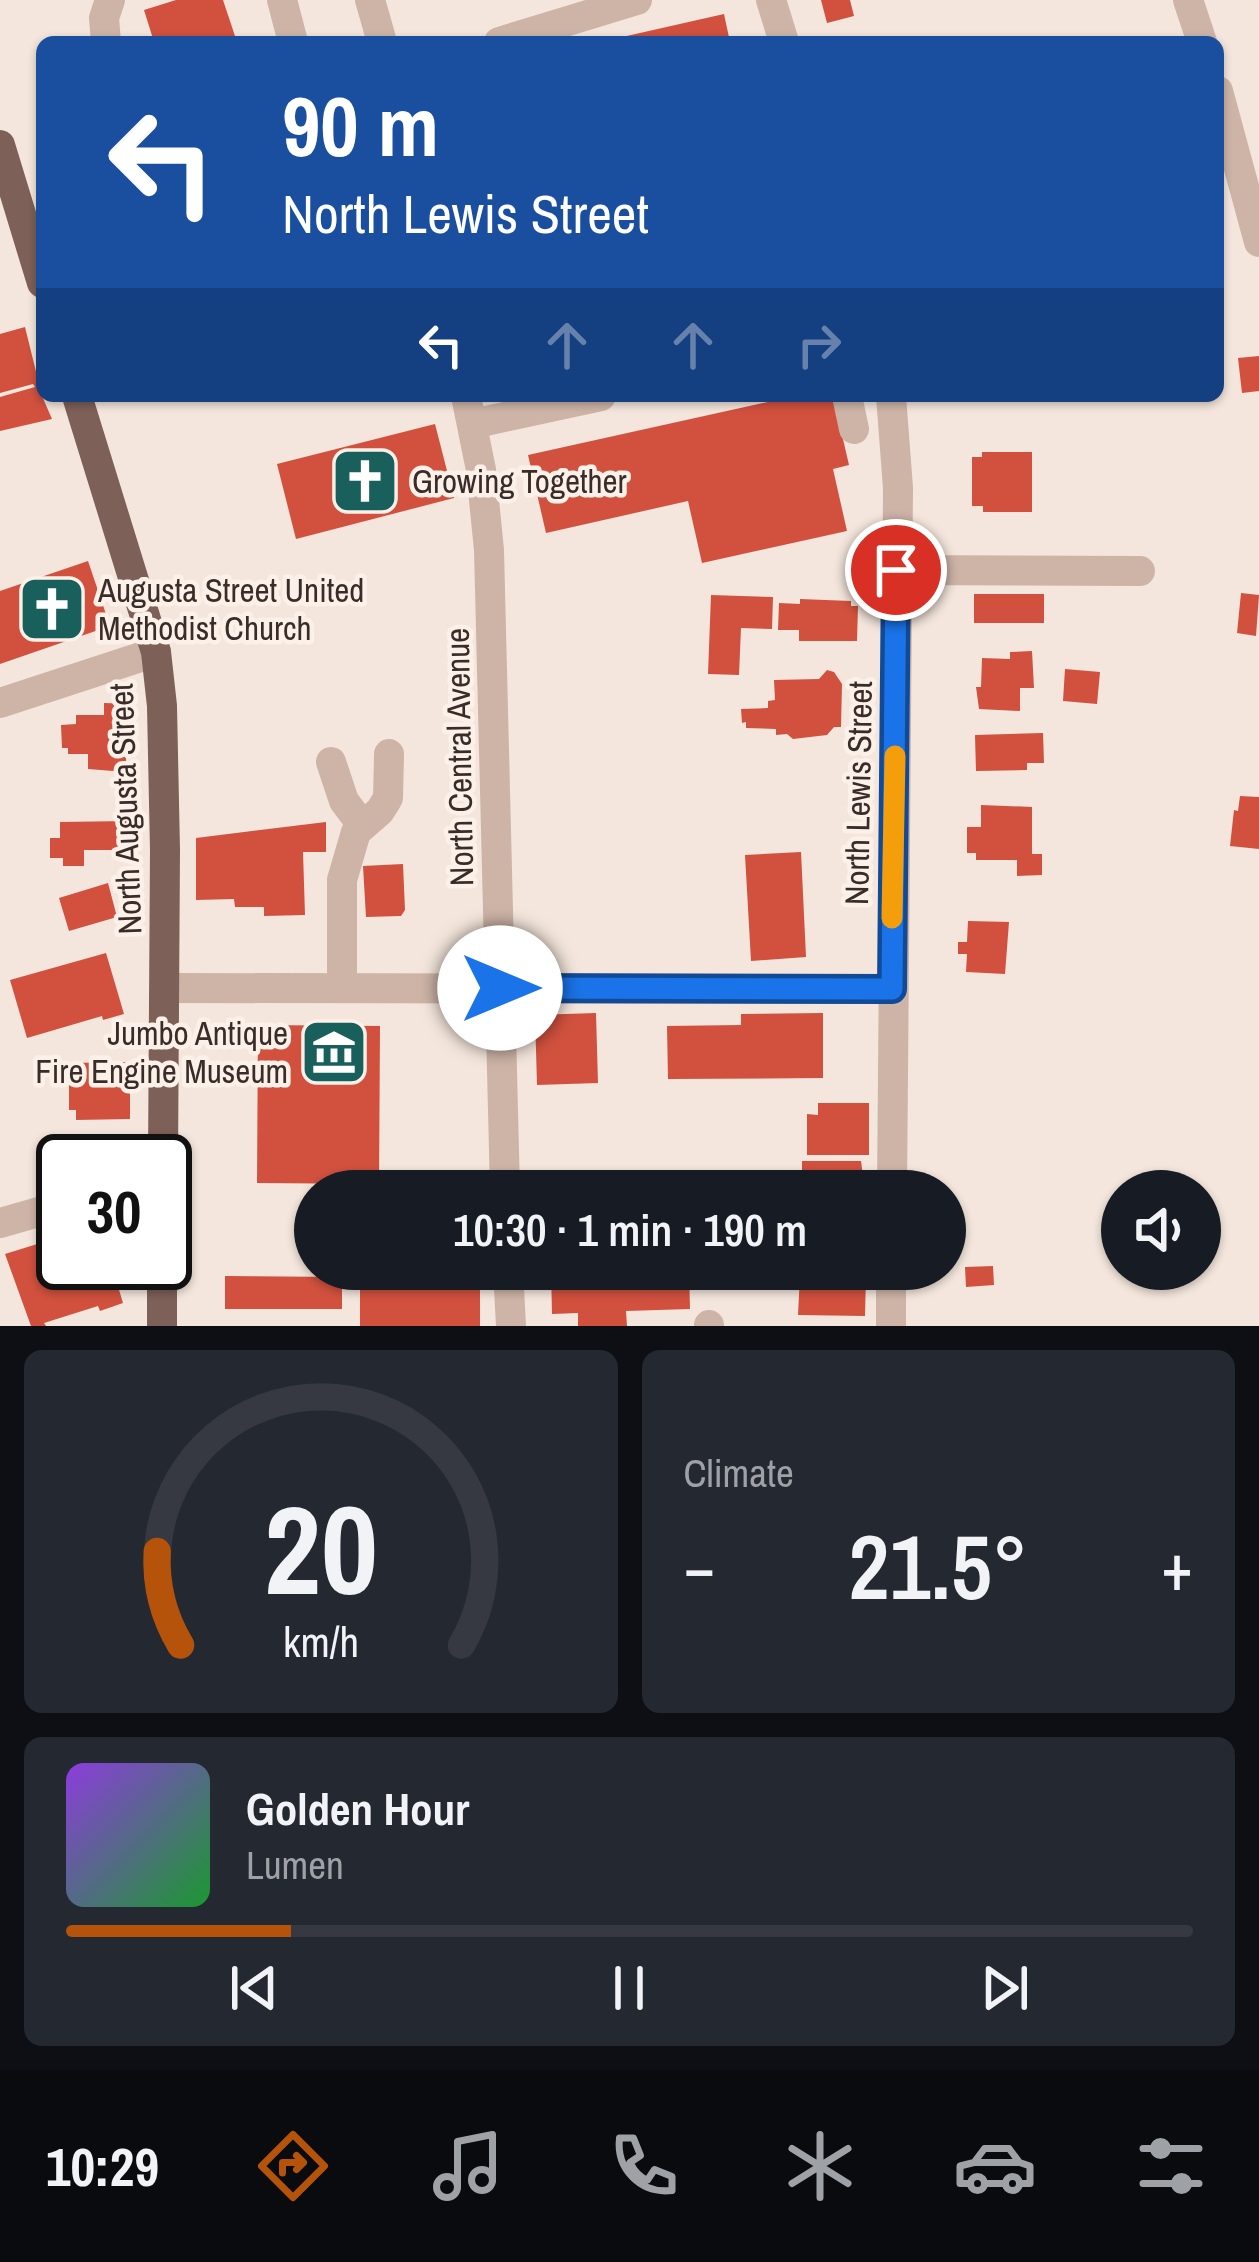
<!DOCTYPE html>
<html lang="en">
<head>
<meta charset="utf-8">
<style>
  body { margin:0; font-family:"Archivo Narrow",sans-serif; background:#242831; color:#f1f3f6; height:100vh; display:flex; flex-direction:column; font-size:45px; white-space:nowrap }
  * { box-sizing:border-box; margin:0 }
  p { font-size:39px; color:#9ea1a6 }
  .icon { flex:none; width:66px; height:66px; fill:none; stroke:currentColor; stroke-width:2; stroke-linecap:round; stroke-linejoin:round }
  .map { position:relative; height:1326px; overflow:hidden }
  .side { display:flex; flex-direction:column; gap:24px; padding:24px; background:#0d0f14; flex:1 }
  .side>* { flex:none }
  .hud { position:absolute; left:36px; top:36px; width:1188px; height:366px; border-radius:18px; box-shadow:0 3px 9px #0004; background:#1a4fa0; color:#fff; overflow:hidden }
  .controls { position:absolute; left:1101px; top:1170px; display:grid; gap:24px }
  .controls a { display:grid; place-items:center; width:120px; height:120px; border-radius:50%; background:#171b24; box-shadow:0 3px 9px #0004; font-size:60px }
  .speed { position:absolute; left:36px; top:1134px; display:flex; gap:24px; font-size:60px; font-weight:700; text-align:center }
  .speed>* { display:grid; place-content:center; width:156px; height:156px; border-radius:50%; background:#171b24; box-shadow:0 3px 9px #0004; line-height:1 }
  .speed .limit { border:6px solid #111; border-radius:18px; background:#fff; color:#111 }
  .pin { position:absolute; display:grid; place-items:center; width:102px; height:102px; color:#fff; margin:-51px; border:6px solid #fff; border-radius:50%; box-shadow:0 3px 12px #0007 }
  .me { position:absolute; width:132px; margin:-66px; rotate:90deg; stroke-linejoin:round; filter:drop-shadow(0 0 9px #0008) }
  .turn { display:flex; align-items:center; gap:42px; height:252px; padding:0 48px; font-size:54px }
  .turn .icon { width:156px; height:156px; stroke-width:2.5 }
  .turn b { display:block; font-size:84px; line-height:102px }
  .lanes { display:flex; align-items:center; height:114px; padding:0 48px; background:#0003; justify-content:center; gap:60px; direction:ltr }
  .lanes .off { opacity:.35 }
  .big { font-size:90px; font-weight:600; line-height:1.1 }
  .side .tile { flex:1; display:flex; flex-direction:column; justify-content:center; gap:18px; min-width:0; padding:0 42px; border-radius:18px; background:#242831 }
  .side .dial { align-items:center; gap:0 }
  .dial svg { height:312px; overflow:visible; fill:none; stroke:#363941; stroke-width:7; stroke-linecap:round; text-anchor:middle }
  .dial text { fill:#f1f3f6; stroke:none }
  .song { display:flex; align-items:center; gap:36px }
  .cover { width:144px; height:144px; border-radius:18px; background:linear-gradient(135deg,hsl(270 70% 55%),hsl(130 70% 35%)) }
  .played { height:12px; border-radius:6px; background:linear-gradient(90deg,#b45309 20%,#363941 20%) }
  .keys { display:flex; justify-content:space-around; direction:ltr }
  .heat { display:flex; justify-content:space-between; align-items:center; font-size:66px; direction:ltr }
  .side .tiles { flex:1; display:grid; gap:24px; grid-template-columns:1fr 1fr }
  .tile:last-child { grid-column:span 2 }
  .trip { position:absolute; left:294px; top:1170px; width:672px; height:120px; border-radius:60px; background:#171b24; box-shadow:0 3px 9px #0004; font-weight:600; line-height:120px; text-align:center }
  .menu { display:flex; height:192px; justify-content:space-around; align-items:center; background:#090b0e; color:#9ea1a6 }
  .menu .icon { width:84px; height:84px }
  .menu .on { color:#b45309 }
  .menu b { font-size:54px; color:#f1f3f6 }
  .map>svg:first-child { display:block }
</style>
</head>
<body>
<div class="map">
<svg width="1259" height="1326" viewBox="0 0 1259 1326">
  <rect width="100%" height="100%" fill="#f4e6dc"/>
  <path fill="#d1513e" d="M176,0H223L237,42H154L144,10Z
    M821,0H850L854,16L827,23Z
    M724,14L730,42H609V40Z
    M25,327L42,396L52,419L0,431V397L35,387L33,384L0,393V334Z
    M1259,356V391L1242,393L1238,358Z
    M795,396H833L849,465L833,469L847,531L702,563L688,501L546,533L528,455Z
    M435,424L454,498L296,539L277,464Z
    M982,452H1032V512H983V506H972V457H982Z
    M88,561L110,626L0,664V591Z
    M1241,593L1259,595L1256,636L1237,633Z
    M974,594H1044V623H974Z
    M711,595L773,597L772,629L741,628L739,675L708,674Z
    M800,599L851,601V606H858L857,641H799V630H778L779,603L800,604Z
    M1032,651L1034,688H1020V711L979,709L976,687H981L982,658L1010,659V652Z
    M1065,669L1100,672L1097,704L1063,701Z
    M827,670L834,672L842,684L841,727H834L827,735L793,739L787,734L776,735V729L746,728V722L742,723L741,709L768,708V701L775,700L774,680L819,679Z
    M104,703L133,704V746H126V772L88,769V754H68V748H62L61,725L76,724V715H104Z
    M1043,733L1044,763H1027V770L976,771L975,735Z
    M1240,796L1259,797V849L1230,846L1234,810L1238,811Z
    M981,805L1032,807V854H1042V875L1017,876V860H976V853H967V827H981Z
    M128,821V850H84V866H63V858H50V838H60V822Z
    M326,822V852H303L305,915L264,916V907H235L234,899L196,900V838Z
    M801,852L806,957L751,961L745,855Z
    M403,864L405,910L401,916L366,917L363,866Z
    M108,883L117,917L69,931L59,898Z
    M968,921L1009,922L1005,974L966,972L967,954H958V942H967Z
    M106,953L124,1014L103,1020L102,1016L27,1038L10,980Z
    M596,1013L598,1083L537,1085L535,1015Z
    M823,1013V1078L668,1079L667,1026L741,1025V1014Z
    M258,1025L380,1026L379,1184L257,1183Z
    M130,1062V1119L76,1120V1110H69V1063Z
    M818,1103H869V1155H807V1114L818,1115Z
    M802,1161H861L865,1191H802Z
    M63,1236V1263H111L123,1303L100,1311L98,1306L44,1323L46,1326H31L5,1254Z
    M993,1266L994,1285L966,1287L965,1267Z
    M360,1269H458V1278L480,1277V1326H360Z
    M551,1269H689L690,1309L626,1311L627,1326H578V1313L552,1314Z
    M800,1275L866,1276L865,1316L798,1315Z
    M225,1276L342,1277V1309H225Z"/>
  <g fill="none" stroke-linecap="round" stroke-linejoin="round">
    <path stroke="#ceb4a7" stroke-width="30" d="M282,0L293,42
      M370,0L382,42
      M771,0L784,42
      M1188,0L1202,42
      M106,42L104,18L110,0
      M499,42L637,0
      M1218,91L1259,242
      M466,396L481,470L489,550L505,1191
      M847,396L854,429
      M891,396L898,488L892,1191
      M472,424L601,396
      M896,570L1140,571
      M0,703L156,652
      M331,762L344,801L362,825
      M165,988L892,989
      M342,988V880L356,832L380,811L388,798L389,754
      M0,1223L63,1205
      M508,1269L511,1326
      M709,1326V1325
      M891,1326V1269"/>
    <path stroke="#7d6058" stroke-width="30" d="M0,145L42,283
      M77,396L156,652L162,706L165,850L163,1161
      M162,1326V1263"/>
  </g>
  <g fill="none" stroke-linecap="round" stroke-linejoin="round">
    <defs>
      <path id="route" d="M500,988L892,989L896,570"/>
    </defs>
    <use href="#route" stroke="#114b97" stroke-width="30"/>
    <use href="#route" stroke="#1a73e8" stroke-width="21"/>
    <path stroke="#f59e0b" stroke-width="21" d="M892,918L895,756"/>
  </g>
  <defs>
    <symbol id="church-square" viewBox="-11 -11 22 22"><rect x="-9" y="-9" width="18" height="18" rx="4" fill="#195f5c" stroke="#fbf1e9"/><path d="M-1.2-6h2.4v3.5h3.3v2.4h-3.3V6h-2.4V-.1h-3.3v-2.4h3.3Z" fill="#fff"/></symbol>
    <symbol id="museum-square" viewBox="-11 -11 22 22"><rect x="-9" y="-9" width="18" height="18" rx="4" fill="#195f5c" stroke="#fbf1e9"/><path d="M0-6L6-3V-2H-6V-3ZM-5-1h2V3h-2ZM-1-1h2V3h-2ZM3-1h2V3H3ZM-6 4H6V6H-6Z" fill="#fff"/></symbol>
  </defs>
  <g fill-rule="evenodd">
    <use href="#church-square" x="327" y="443" width="76" height="76"/>
    <use href="#church-square" x="14" y="571" width="76" height="76"/>
    <use href="#museum-square" x="296" y="1014" width="76" height="76"/>
  </g>
  <g text-anchor="middle" stroke-width="9" stroke-linejoin="round" paint-order="stroke">
    <g font-size="33" fill="#3a2c28" stroke="#fbf1e9" text-anchor="start">
      <text x="412" y="493">Growing Together</text>
      <text x="98" y="602">Augusta Street United<tspan x="98" dy="38">Methodist Church</tspan></text>
      <text x="288" y="1045" text-anchor="end">Jumbo Antique<tspan x="288" dy="38">Fire Engine Museum</tspan></text>
    </g>
    <g font-size="33" fill="#3a2c28" stroke="#fbf1e9">
      <text transform="translate(459 757) rotate(-91)" y="12">North Central Avenue</text>
      <text transform="translate(858 793) rotate(-89)" y="12">North Lewis Street</text>
      <text transform="translate(125 809) rotate(-92)" y="12">North Augusta Street</text>
    </g>
  </g>
</svg>
<div class="controls">
<a><svg class="icon" aria-label="sound" viewBox="0 0 24 24"><path d="M4 9h4l5-4v14l-5-4H4zM17 9q2 3 0 6"/></svg></a>
</div>
<div class="speed"><div class="limit">30</div></div>
<div class="pin" style="left:896px;top:570px;background:#d93025"><svg class="icon" aria-label="arrive" viewBox="0 0 24 24"><path d="M6 21V4h12l-3 4 3 4H6"/></svg></div>
<svg class="me" style="left:500px;top:988px" viewBox="-20 -20 40 40"><circle r="19" fill="#fff"/><path d="M0-13L10 11 0 6-10 11z" fill="#1a73e8"/></svg>
<div class="trip">10:30 · 1 min · 190 m</div>
<div class="hud">
<div class="turn"><svg class="icon" aria-label="left" viewBox="0 0 24 24"><path d="M17 20v-9H6M10 6l-5 5 5 5"/></svg><div><b>90 m</b>North Lewis Street</div></div>
<div class="lanes"><svg class="icon" aria-label="left" viewBox="0 0 24 24"><path d="M17 20v-9H6M10 6l-5 5 5 5"/></svg><svg class="icon off" aria-label="ahead" viewBox="0 0 24 24"><path d="M12 20V5M6 11l6-6 6 6"/></svg><svg class="icon off" aria-label="ahead" viewBox="0 0 24 24"><path d="M12 20V5M6 11l6-6 6 6"/></svg><svg class="icon off" aria-label="right" viewBox="0 0 24 24"><path d="M7 20v-9h11M14 6l5 5-5 5"/></svg></div>
</div>
</div>
<section class="side">
<div class="tiles">
<div class="tile dial"><svg viewBox="0 0 100 80">
<path d="M14 69A42 42 0 1 1 86 69"/>
<path d="M14 69A42 42 0 0 1 8 45" stroke="#b45309"/>
<text x="50" y="56" font-size="32" font-weight="700">20</text>
<text x="50" y="72" font-size="11">km/h</text>
</svg></div>
<div class="tile"><p>Climate</p>
<div class="heat"><a>−</a><b class="big">21.5°</b><a>+</a></div>
</div>
<div class="tile">
<div class="song"><i class="cover"></i><div><b>Golden Hour</b><p>Lumen</p></div></div>
<div class="played"></div>
<div class="keys"><svg class="icon" aria-label="previous" viewBox="0 0 24 24"><path d="M18 5L8 12l10 7zM5 5v14"/></svg><svg class="icon" aria-label="pause" viewBox="0 0 24 24"><path d="M8 5v14M16 5v14"/></svg><svg class="icon" aria-label="next" viewBox="0 0 24 24"><path d="M6 5l10 7-10 7zM19 5v14"/></svg></div>
</div>
</div>
</section>
<nav class="menu">
<b>10:29</b>
<svg class="icon on" aria-label="directions" viewBox="0 0 24 24"><path d="M12 3l9 9-9 9-9-9zM9 14v-3h6M13 9l2 2-2 2"/></svg>
<svg class="icon" aria-label="music" viewBox="0 0 24 24"><path d="M9 18V5l10-2v13"/><circle cx="6" cy="18" r="3"/><circle cx="16" cy="16" r="3"/></svg>
<svg class="icon" aria-label="phone" viewBox="0 0 24 24"><path d="M5 4h4l2 5-3 2q2 4 5 5l2-3 5 2v4C11 20 4 13 5 4z"/></svg>
<svg class="icon" aria-label="climate" viewBox="0 0 24 24"><path d="M12 3v18M4 7l16 10M4 17L20 7"/></svg>
<svg class="icon" aria-label="car" viewBox="0 0 24 24"><path d="M5 17H2v-5l4-1 3-4h7l3 4 3 1v5h-3M9 17h6M6 11h13"/><circle cx="7" cy="17" r="2"/><circle cx="17" cy="17" r="2"/></svg>
<svg class="icon" aria-label="filters" viewBox="0 0 24 24"><path d="M4 7h16M4 17h16"/><circle cx="9" cy="7" r="2"/><circle cx="15" cy="17" r="2"/></svg>
</nav>
</body>
</html>
